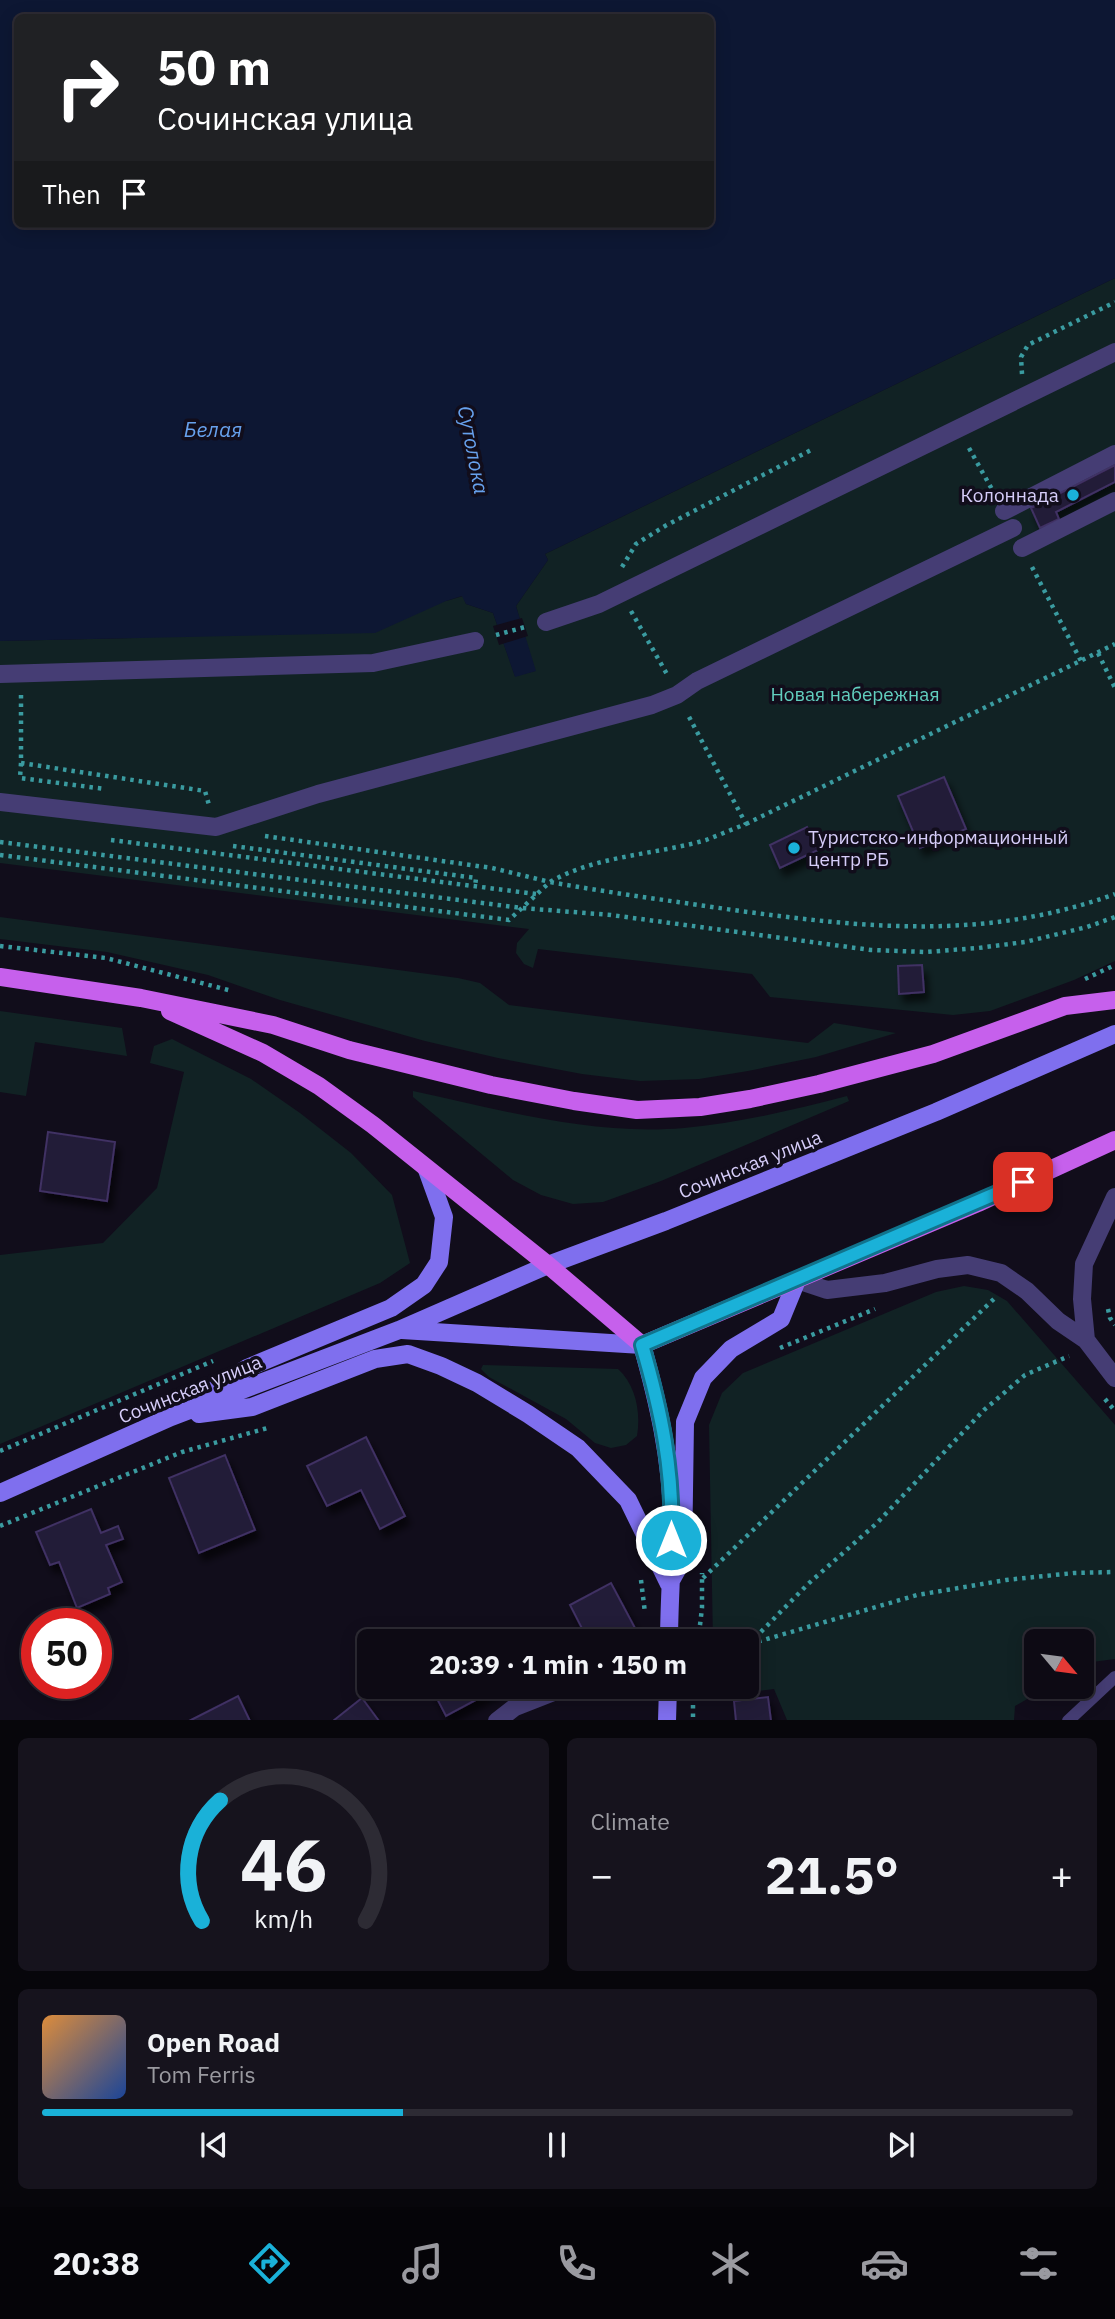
<!DOCTYPE html>
<html lang="en">
<head>
<meta charset="utf-8">
<style>
  body { margin:0; font-family:"IBM Plex Sans",sans-serif; background:#16131d; color:#f1f3f6; height:100vh; display:flex; flex-direction:column; font-size:26px; white-space:nowrap }
  * { box-sizing:border-box; margin:0 }
  p { font-size:23px; color:#9a9aa0 }
  .icon { flex:none; width:38px; height:38px; fill:none; stroke:currentColor; stroke-width:2; stroke-linecap:round; stroke-linejoin:round }
  .map { position:relative; height:1720px; overflow:hidden }
  .side { display:flex; flex-direction:column; gap:18px; padding:18px; background:#07060b; flex:1 }
  .side>* { flex:none }
  .banner { position:absolute; left:14px; top:14px; width:700px; height:214px; border-radius:10px; box-shadow:0 4px 18px #0003,0 0 0 2px #2d2b34; background:#202124; color:#fff; overflow:hidden }
  .needle { width:46px; rotate:119deg }
  .controls { position:absolute; left:1024px; top:1629px; display:grid; gap:14px }
  .controls a { display:grid; place-items:center; width:70px; height:70px; border-radius:10px; background:#0d0a14; box-shadow:0 4px 18px #0003,0 0 0 2px #2d2b34; font-size:35px }
  .speed { position:absolute; left:21px; top:1608px; display:flex; gap:14px; font-size:35px; font-weight:700; text-align:center }
  .speed>* { display:grid; place-content:center; width:91px; height:91px; border-radius:50%; background:#0d0a14; box-shadow:0 4px 18px #0003,0 0 0 2px #2d2b34; line-height:1 }
  .speed .limit { border:10px solid #d22; background:#fff; color:#111 }
  .pin { position:absolute; display:grid; place-items:center; width:60px; height:60px; color:#fff; margin:-30px; border-radius:14px; box-shadow:0 4px 10px #0006 }
  .me { position:absolute; width:77px; margin:-38px; rotate:0deg; stroke-linejoin:round; filter:drop-shadow(0 0 5px #0008) }
  .turn { display:flex; align-items:center; gap:24px; height:147px; padding:0 28px; font-size:32px }
  .turn .icon { width:91px; height:91px; stroke-width:2.5 }
  .turn b { display:block; font-size:49px; line-height:60px }
  .then { display:flex; align-items:center; height:66px; padding:0 28px; background:#0003; gap:14px; font-size:26px }
  .big { font-size:52px; font-weight:800; line-height:1.1 }
  .side .tile { flex:1; display:flex; flex-direction:column; justify-content:center; gap:10px; min-width:0; padding:0 24px; border-radius:10px; background:#16131d }
  .side .dial { align-items:center; gap:0 }
  .dial svg { height:182px; overflow:visible; fill:none; stroke:#2d2b34; stroke-width:7; stroke-linecap:round; text-anchor:middle }
  .dial text { fill:#f1f3f6; stroke:none }
  .song { display:flex; align-items:center; gap:21px }
  .cover { width:84px; height:84px; border-radius:10px; background:linear-gradient(135deg,hsl(30 70% 55%),hsl(220 70% 35%)) }
  .played { height:7px; border-radius:4px; background:linear-gradient(90deg,#1ab1d8 35%,#2d2b34 35%) }
  .keys { display:flex; justify-content:space-around; direction:ltr }
  .heat { display:flex; justify-content:space-between; align-items:center; font-size:38px; direction:ltr }
  .side .tiles { flex:1; display:grid; gap:18px; grid-template-columns:1fr 1fr }
  .tile:last-child { grid-column:span 2 }
  .trip { position:absolute; left:357px; top:1629px; width:402px; height:70px; border-radius:10px; background:#0d0a14; box-shadow:0 4px 18px #0003,0 0 0 2px #2d2b34; font-weight:800; line-height:70px; text-align:center }
  .menu { display:flex; height:112px; justify-content:space-around; align-items:center; background:#050408; color:#9a9aa0 }
  .menu .icon { width:49px; height:49px }
  .menu .current { color:#1ab1d8 }
  .menu b { font-size:32px; color:#f1f3f6 }
  .map>svg:first-child { display:block }
</style>
</head>
<body>
<div class="map">
<svg width="1115" height="1721" viewBox="0 0 1115 1721">
  <defs>
    <filter id="shadow"><feDropShadow dx="4.5" dy="8" stdDeviation="3.5" flood-color="#0009"/></filter>
  </defs>
  <rect width="100%" height="100%" fill="#110d1b"/>
  <path fill="#112224" d="M1115,278V961L1074,980L990,1011L953,1015L770,997L752,974L538,949L533,968L524,964L516,953L517,943L529,929L0,863V641L132,638L446,601L463,596L466,604L493,613L515,676L535,671L516,606L548,560L545,554Z
    M0,917L458,978L480,983L509,1005L808,1043L834,1023L896,1033L816,1057L748,1071L699,1079L640,1081L582,1074L498,1058L425,1041L280,1000L208,975L107,952L0,939Z
    M0,1011L122,1028L127,1056L35,1042L26,1096L0,1092Z
    M172,1039L251,1079L300,1113L351,1153L392,1195L410,1263L380,1283L0,1444V1255L103,1243L157,1188L184,1072L150,1063L154,1046Z
    M413,1091C501,1110 593,1136 684,1128C739,1123 793,1110 847,1096L849,1101L661,1181L603,1202L573,1204L541,1195L513,1180L413,1097Z
    M964,1286L988,1290L1007,1301L1115,1425V1659L1092,1662L1082,1668V1642H1036V1687H1048L1015,1706L1014,1720H787L774,1689L718,1696L716,1687H747V1642L713,1641L709,1425L722,1393L743,1373L936,1292Z
    M483,1365L618,1369C636,1385 641,1413 637,1436L626,1445L611,1448L595,1443L566,1419L489,1377L481,1369Z"/>
  <path fill="#0d1733" fill-rule="evenodd" d="M0,0H1115V278L545,554L548,560L516,606L536,671L515,677L493,613L466,604L462,596L446,601L375,633L0,641ZM18,18H710V224H18Z"/>
  <path fill="#110d1b" d="M522,618L528,636L499,645L493,626Z"/>
  <path fill="#241b39" stroke="#3f3063" stroke-width="2" filter="url(#shadow)" d="M1115,465V482L1056,512L1059,519L1040,528L1031,508Z
    M944,777L966,829L920,848L898,796Z
    M807,827L818,850L780,868L770,845Z
    M922,965L924,992L899,994L898,966Z
    M48,1132L115,1142L107,1201L40,1191Z
    M366,1437L405,1516L380,1529L361,1490L327,1506L307,1466Z
    M225,1455L255,1530L199,1553L169,1478Z
    M91,1509L101,1533L118,1526L123,1539L106,1545L122,1582L108,1588L110,1594L77,1608L59,1562L50,1565L36,1532Z
    M611,1583L635,1628L609,1642H589L570,1605Z
    M431,1687H500L446,1716Z
    M238,1696L250,1721H189Z
    M768,1697L771,1721H736L734,1701Z
    M362,1698L379,1721H333Z"/>
  <g fill="none" stroke-linecap="round" stroke-linejoin="round">
    <path stroke="#3a9ba0" stroke-width="4.5" stroke-dasharray="3.5 5" stroke-linecap="butt" d="M1022,374L1021,357L1028,345L1115,302
      M969,448L994,493
      M622,567L636,544L665,526L813,449
      M1032,567L1081,661
      M631,611L668,676
      M496,635L525,627
      M1098,653L1115,688
      M21,695V763L205,791L209,805
      M21,763L20,778L105,789
      M746,824L1115,644
      M265,836L492,868L550,882C597,855 655,855 706,840C719,835 733,829 746,824L688,715
      M111,840L536,894
      M0,842L522,908L611,915L871,950L926,952L978,948L1025,942L1087,927L1115,917
      M233,846L476,878L475,887
      M0,855L509,920L550,882C611,893 672,901 733,910C866,928 986,941 1115,894
      M0,946L106,958L232,991
      M1085,979L1115,965
      M1108,1309L1110,1318L1115,1325
      M780,1348L875,1309
      M1105,1399L1115,1411
      M0,1451L213,1361
      M0,1526L182,1452L271,1427
      M703,1578L997,1296
      M641,1580L645,1613
      M698,1642L702,1608V1573
      M749,1644L808,1584L877,1523L984,1410L1025,1375L1069,1356
      M750,1644L917,1595L1006,1580L1074,1573L1115,1572
      M693,1705V1721"/>
    <path stroke="#453d74" stroke-width="12" d="M1068,1721L1115,1677"/>
    <path stroke="#453d74" stroke-width="18" d="M1004,511L1115,454
      M1022,548L1115,501
      M546,622L599,604L1115,352
      M0,674L373,663L475,641
      M0,802L216,827L318,794L652,705L677,695L697,681L1013,528"/>
    <path stroke="#453d74" stroke-width="18" d="M1115,1197L1084,1264L1082,1299L1086,1340L1115,1378
      M797,1280L827,1290L885,1283L937,1269L968,1265L1001,1273L1027,1291L1058,1321L1086,1340
      M497,1721L515,1707L566,1687"/>
    <path stroke="#7f6fee" stroke-width="18" d="M402,1330L642,1345C658,1402 671,1458 672,1518C673,1559 669,1600 669,1642
      M201,1398L247,1368L391,1308L424,1285L439,1262L444,1217L427,1170
      M199,1414L252,1407L375,1359L408,1354L441,1366L477,1383L528,1414L578,1448L628,1500L669,1584L683,1559L685,1422L703,1378L731,1349L781,1319L797,1280
      M0,1493L171,1417L399,1330L548,1265L666,1221L936,1112L1115,1034
      M667,1721L668,1687"/>
    <path stroke="#c660ec" stroke-width="18" d="M0,977L141,998L273,1025L349,1050L491,1085L574,1101L637,1110L700,1107L750,1099L819,1084L933,1054L1065,1006L1115,1000
      M170,1011L263,1053L319,1086L373,1125L548,1265L642,1345L978,1203L1115,1140"/>
  </g>
  <g fill="none" stroke-linecap="round" stroke-linejoin="round">
    <defs>
      <path id="route" d="M671,1540C674,1471 661,1410 642,1345L1023,1182"/>
    </defs>
    <use href="#route" stroke="#11738c" stroke-width="18"/>
    <use href="#route" stroke="#1ab1d8" stroke-width="12"/>
  </g>
  <g fill="#1ab1d8" stroke="#110d1b" stroke-width="2.5">
    <circle cx="1073" cy="495" r="7"/>
    <circle cx="794" cy="848" r="7"/>
  </g>
  <g text-anchor="middle" stroke-width="7" stroke-linejoin="round" paint-order="stroke">
    <g font-size="19" fill="#d6cdf9" stroke="#110d1b" text-anchor="end">
      <text x="1059" y="502">Колоннада</text>
      <text x="808" y="844" text-anchor="start">Туристско-информационный<tspan x="808" dy="22">центр РБ</tspan></text>
    </g>
    <g font-size="19" fill="#62cfbf" stroke="#110d1b">
      <text x="855" y="701">Новая набережная</text>
    </g>
    <g font-size="19" fill="#d6cdf9" stroke="#110d1b">
      <text transform="translate(750 1164) rotate(-22)" y="7">Сочинская улица</text>
      <text transform="translate(190 1389) rotate(-22)" y="7">Сочинская улица</text>
    </g>
    <g font-size="21" font-style="italic" fill="#67a1ed" stroke="#110d1b">
      <text x="213" y="437">Белая</text>
      <text transform="translate(473 450) rotate(79)" y="7">Сутолока</text>
    </g>
  </g>
</svg>
<div class="controls">
<a><svg class="needle" viewBox="-14 -14 28 28"><path d="M0-13l5 13h-10z" fill="#e53935"/><path d="M0 13l5-13h-10z" fill="#9a9aa0"/></svg></a>
</div>
<div class="speed"><div class="limit">50</div></div>
<div class="pin" style="left:1023px;top:1182px;background:#d93025"><svg class="icon" aria-label="arrive" viewBox="0 0 24 24"><path d="M6 21V4h12l-3 4 3 4H6"/></svg></div>
<svg class="me" style="left:671px;top:1540px" viewBox="-20 -20 40 40"><circle r="17" fill="#1ab1d8" stroke="#fff" stroke-width="3"/><path d="M0-11L8 9 0 5-8 9z" fill="#fff"/></svg>
<div class="trip">20:39 · 1 min · 150 m</div>
<div class="banner">
<div class="turn"><svg class="icon" aria-label="right" viewBox="0 0 24 24"><path d="M7 20v-9h11M14 6l5 5-5 5"/></svg><div><b>50 m</b>Сочинская улица</div></div>
<div class="then">Then<svg class="icon" aria-label="arrive" viewBox="0 0 24 24"><path d="M6 21V4h12l-3 4 3 4H6"/></svg></div>
</div>
</div>
<section class="side">
<div class="tiles">
<div class="tile dial"><svg viewBox="0 0 100 80">
<path d="M14 69A42 42 0 1 1 86 69"/>
<path d="M14 69A42 42 0 0 1 22 16" stroke="#1ab1d8"/>
<text x="50" y="56" font-size="32" font-weight="700">46</text>
<text x="50" y="72" font-size="11">km/h</text>
</svg></div>
<div class="tile"><p>Climate</p>
<div class="heat"><a>−</a><b class="big">21.5°</b><a>+</a></div>
</div>
<div class="tile">
<div class="song"><i class="cover"></i><div><b>Open Road</b><p>Tom Ferris</p></div></div>
<div class="played"></div>
<div class="keys"><svg class="icon" aria-label="previous" viewBox="0 0 24 24"><path d="M18 5L8 12l10 7zM5 5v14"/></svg><svg class="icon" aria-label="pause" viewBox="0 0 24 24"><path d="M8 5v14M16 5v14"/></svg><svg class="icon" aria-label="next" viewBox="0 0 24 24"><path d="M6 5l10 7-10 7zM19 5v14"/></svg></div>
</div>
</div>
</section>
<nav class="menu">
<b>20:38</b>
<svg class="icon current" aria-label="directions" viewBox="0 0 24 24"><path d="M12 3l9 9-9 9-9-9zM9 14v-3h6M13 9l2 2-2 2"/></svg>
<svg class="icon" aria-label="music" viewBox="0 0 24 24"><path d="M9 18V5l10-2v13"/><circle cx="6" cy="18" r="3"/><circle cx="16" cy="16" r="3"/></svg>
<svg class="icon" aria-label="phone" viewBox="0 0 24 24"><path d="M5 4h4l2 5-3 2q2 4 5 5l2-3 5 2v4C11 20 4 13 5 4z"/></svg>
<svg class="icon" aria-label="climate" viewBox="0 0 24 24"><path d="M12 3v18M4 7l16 10M4 17L20 7"/></svg>
<svg class="icon" aria-label="car" viewBox="0 0 24 24"><path d="M5 17H2v-5l4-1 3-4h7l3 4 3 1v5h-3M9 17h6M6 11h13"/><circle cx="7" cy="17" r="2"/><circle cx="17" cy="17" r="2"/></svg>
<svg class="icon" aria-label="filters" viewBox="0 0 24 24"><path d="M4 7h16M4 17h16"/><circle cx="9" cy="7" r="2"/><circle cx="15" cy="17" r="2"/></svg>
</nav>
</body>
</html>
